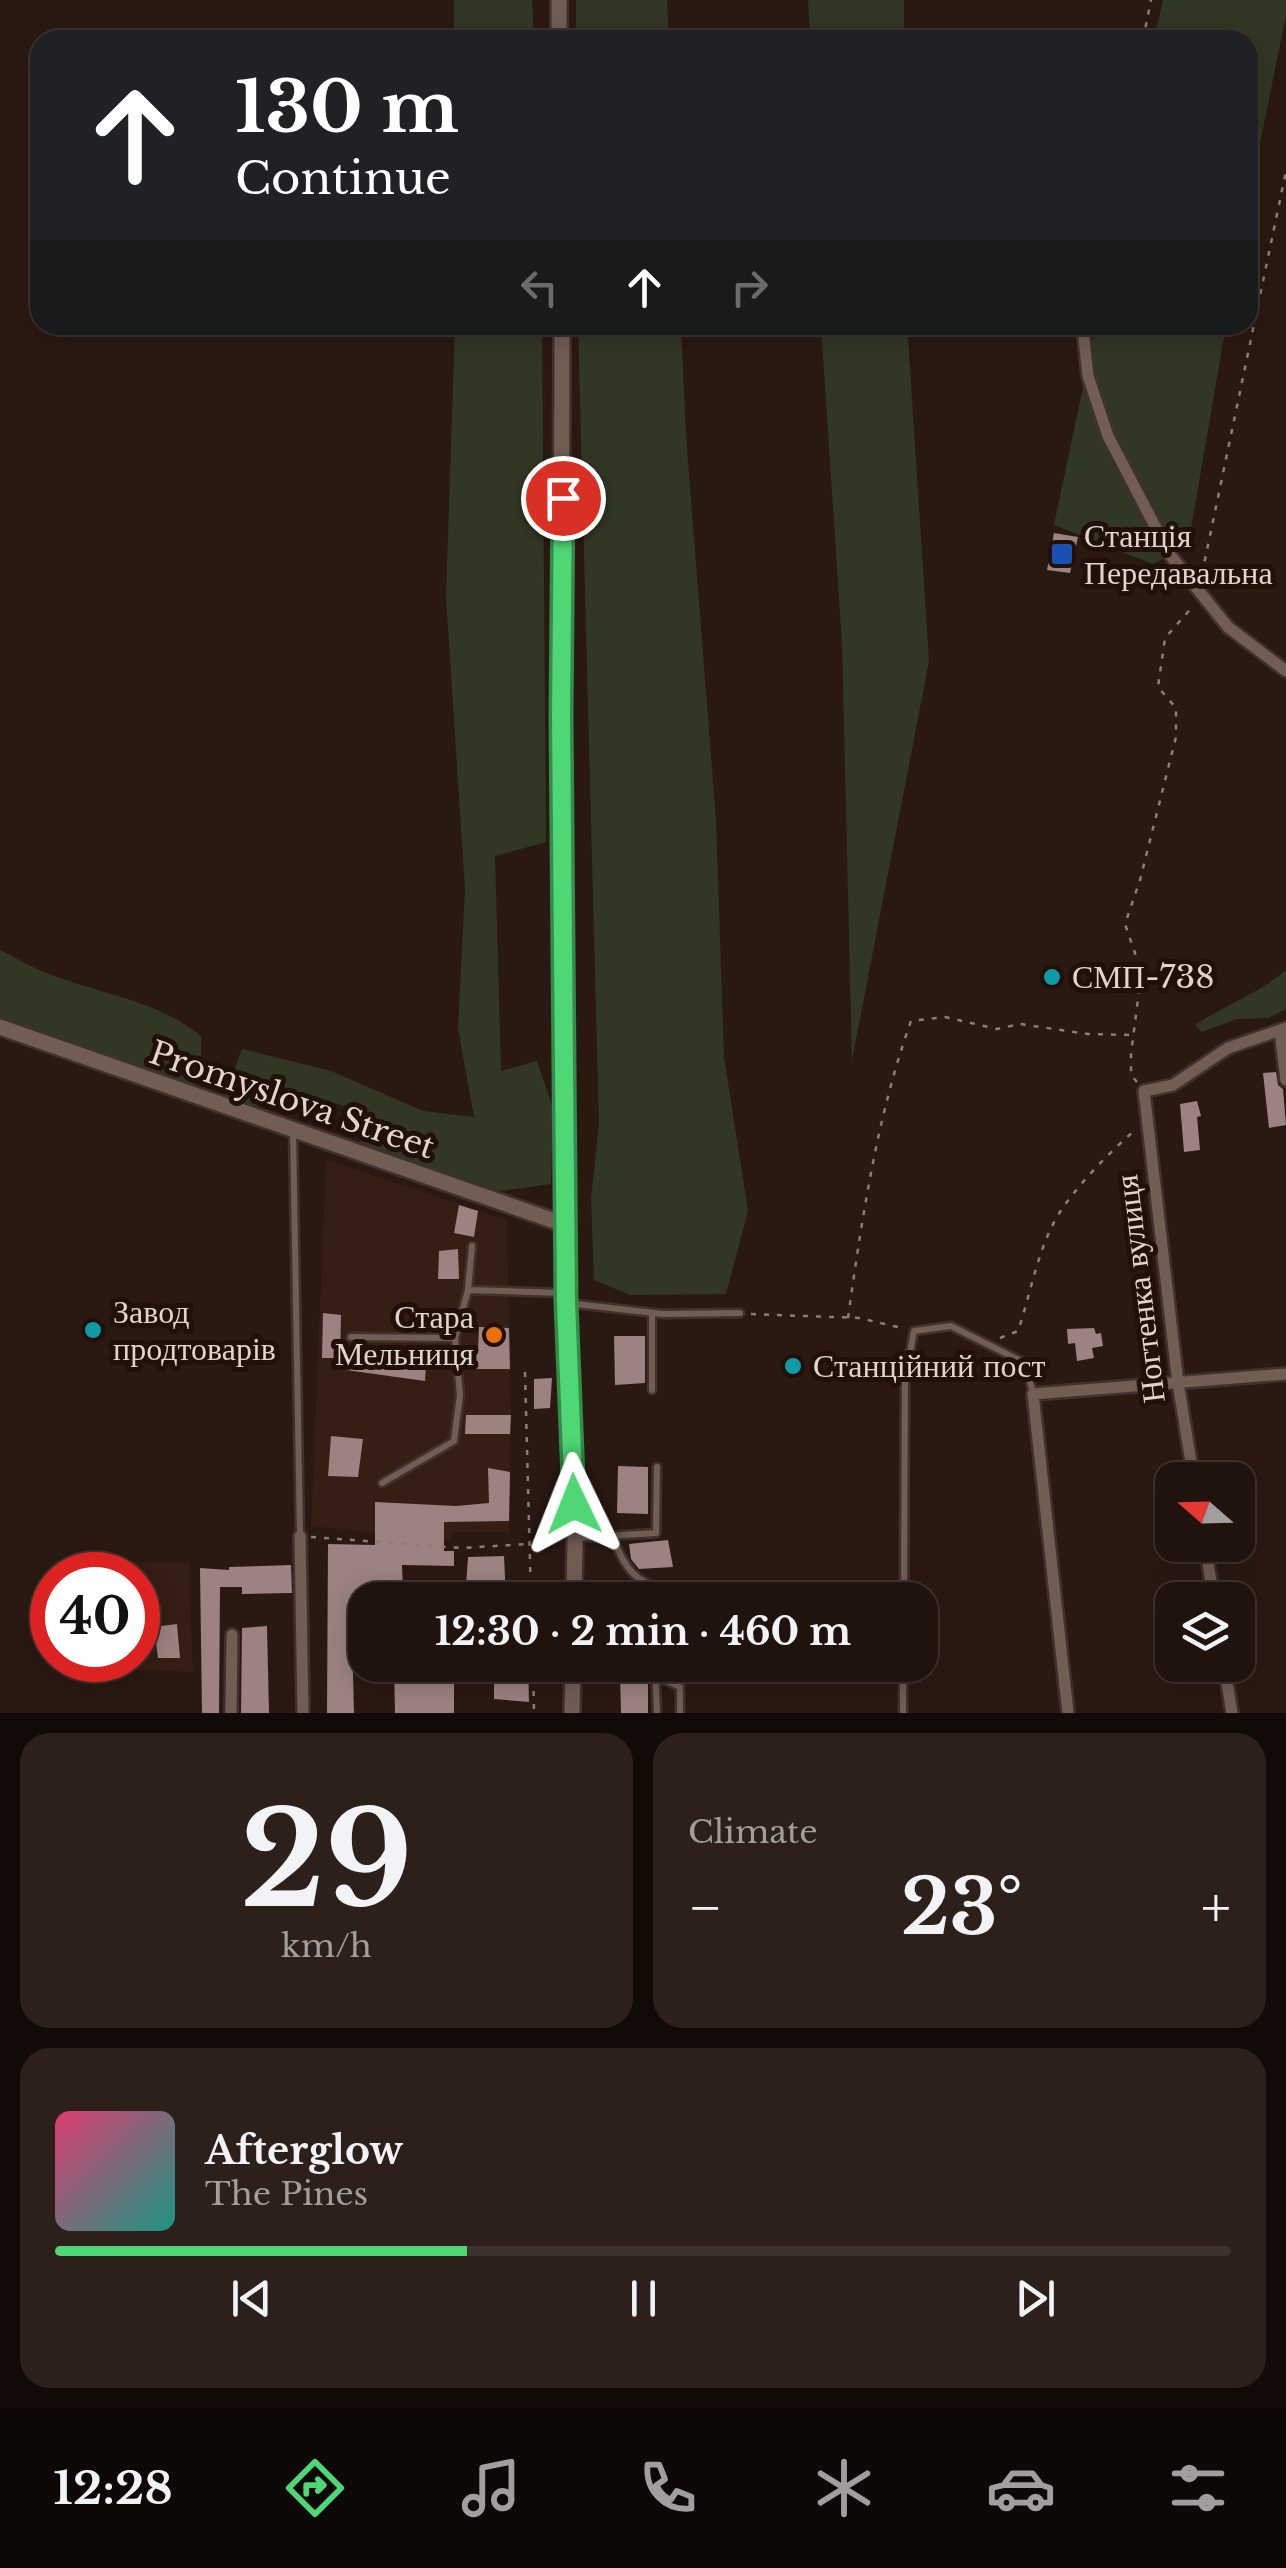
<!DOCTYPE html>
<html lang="en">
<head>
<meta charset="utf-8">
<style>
  body { margin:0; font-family:"Libre Baskerville",serif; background:#2d201b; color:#f1f3f6; height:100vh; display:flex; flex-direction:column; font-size:38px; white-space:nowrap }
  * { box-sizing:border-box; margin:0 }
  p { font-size:32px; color:#a29e9d }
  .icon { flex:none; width:55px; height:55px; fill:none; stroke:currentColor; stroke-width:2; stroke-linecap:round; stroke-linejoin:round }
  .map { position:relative; height:1713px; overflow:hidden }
  .panel { display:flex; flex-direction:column; gap:20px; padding:20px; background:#120a07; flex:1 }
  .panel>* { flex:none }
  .banner { position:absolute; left:30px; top:30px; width:1228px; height:305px; border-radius:30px; box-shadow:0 5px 25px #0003,0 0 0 2px #3d322e; background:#202124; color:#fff; overflow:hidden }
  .needle { width:65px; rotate:290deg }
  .buttons { position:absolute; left:1155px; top:1462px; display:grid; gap:20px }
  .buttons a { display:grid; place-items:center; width:100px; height:100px; border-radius:20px; background:#20130d; box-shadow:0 5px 25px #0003,0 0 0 2px #3d322e; font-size:50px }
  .speed { position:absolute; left:30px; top:1552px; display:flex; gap:20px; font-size:50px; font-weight:700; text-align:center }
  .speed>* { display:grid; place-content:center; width:130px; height:130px; border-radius:50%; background:#20130d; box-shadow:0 5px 25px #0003,0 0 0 2px #3d322e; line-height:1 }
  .speed .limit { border:15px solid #d22; background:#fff; color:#111 }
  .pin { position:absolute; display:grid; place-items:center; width:85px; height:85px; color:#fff; margin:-42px; border:5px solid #fff; border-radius:50%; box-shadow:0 2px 10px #0007 }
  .me { position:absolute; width:110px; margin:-55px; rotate:358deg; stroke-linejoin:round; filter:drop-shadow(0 0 8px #0008) }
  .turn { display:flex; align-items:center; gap:35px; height:210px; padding:0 40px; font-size:45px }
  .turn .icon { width:130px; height:130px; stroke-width:2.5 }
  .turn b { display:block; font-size:70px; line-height:85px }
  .lanes { display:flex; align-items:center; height:95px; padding:0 40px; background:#0003; justify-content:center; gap:50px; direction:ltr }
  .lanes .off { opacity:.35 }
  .big { font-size:75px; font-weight:800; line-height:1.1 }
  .panel .tile { flex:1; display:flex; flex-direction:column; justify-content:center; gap:15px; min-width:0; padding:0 35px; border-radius:30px; background:#2d201b }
  .panel .dial { align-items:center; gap:0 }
  .dial b { font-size:130px; line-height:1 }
  .song { display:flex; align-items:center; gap:30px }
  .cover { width:120px; height:120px; border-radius:15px; background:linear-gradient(135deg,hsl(340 70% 55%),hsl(170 70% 35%)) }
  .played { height:10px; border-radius:5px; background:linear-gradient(90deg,#4fd675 35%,#3d322e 35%) }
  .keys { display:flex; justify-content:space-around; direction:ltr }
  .heat { display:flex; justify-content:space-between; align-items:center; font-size:55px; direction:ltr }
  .panel .tiles { flex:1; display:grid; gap:20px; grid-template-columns:1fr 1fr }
  .tile:last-child { grid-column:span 2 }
  .trip { position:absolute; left:348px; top:1582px; width:590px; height:100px; border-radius:30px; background:#20130d; box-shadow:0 5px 25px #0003,0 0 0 2px #3d322e; font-weight:800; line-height:100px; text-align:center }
  .menu { display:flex; height:160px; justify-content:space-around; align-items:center; background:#0d0805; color:#a29e9d }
  .menu .icon { width:70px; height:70px }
  .menu .active { color:#4fd675 }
  .menu b { font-size:45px; color:#f1f3f6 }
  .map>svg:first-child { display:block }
</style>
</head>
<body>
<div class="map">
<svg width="1286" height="1713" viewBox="0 0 1286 1713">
  <rect width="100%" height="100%" fill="#2a1911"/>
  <path fill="#351e13" d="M326,1160L507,1220L511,1415L509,1532H455L449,1540L311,1526Z
    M55,1560L189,1563L193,1672L59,1666V1660H138V1575H55Z"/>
  <path fill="#323724" d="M454,0H532L534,40H454Z
    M576,0H667L669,40H576Z
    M808,0H904V40H810Z
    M1163,0H1286V15L1248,203V40H1154Z
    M455,325H542L546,842L495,856L501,1071L537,1061L553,1108L551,1184L500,1191L360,1144L363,1112L270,1083L255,1110L224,1097L242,1049L331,1071L423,1111L474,1117L458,1028L465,889L446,597Z
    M578,325H681L686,436L716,820L724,1057L748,1211L726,1294L630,1295L594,1280L591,1198L599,1124Z
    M821,325H899L908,338L929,661L852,1060L842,644Z
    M1096,325H1226L1188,546L1153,564L1054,525Z
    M0,950C14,957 28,965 42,971C98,995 152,997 201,1036V1078L189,1087L0,1021Z
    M1286,970V1009L1268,1018L1237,1019L1202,1032L1195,1025C1225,1005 1259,993 1286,970Z"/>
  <path fill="#9c8382" d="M1054,533L1078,537L1070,573L1047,570Z
    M1276,1072L1278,1085L1283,1089L1286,1125L1269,1128L1263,1073Z
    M1197,1101L1201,1116L1197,1117L1200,1150L1184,1152L1180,1104Z
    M459,1205L478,1211L474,1237L454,1233Z
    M458,1249L459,1279H438L439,1251Z
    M323,1313L341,1315L340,1358H322Z
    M479,1327L509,1328L510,1369H471L472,1351H478Z
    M1094,1328L1096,1334L1101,1333L1103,1346L1092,1348L1094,1358L1077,1361L1075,1343L1068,1344L1067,1329Z
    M614,1336H645V1383L615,1385Z
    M349,1352L426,1364L425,1381L346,1370Z
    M552,1378L550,1408L534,1409V1379Z
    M466,1415H511L510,1434H465Z
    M331,1436L363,1439L358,1477L328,1476Z
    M618,1466L648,1467V1514L617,1513Z
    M488,1468L510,1472L509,1521L444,1522V1551H454V1566L402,1565L403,1589L446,1590V1600L351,1599L354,1713H327L328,1544L375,1545V1502L456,1506L489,1503Z
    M668,1540L673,1567L639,1569L631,1559L629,1544Z
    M504,1556L506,1600H465L468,1557Z
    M291,1565L292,1593L242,1594V1587H220L219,1713H202L200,1568L229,1570V1567Z
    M177,1624L180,1658H158L154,1627Z
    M267,1626L269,1713H241L242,1628Z
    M394,1665H454V1713H395Z
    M494,1665H528L529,1702L494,1699Z
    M620,1673H648V1713H621Z"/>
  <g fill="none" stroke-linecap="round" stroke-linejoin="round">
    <defs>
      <path id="service" d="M293,1130L300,1536
        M468,1290L472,1246
        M567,1303L663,1314L740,1313
        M652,1313V1390
        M351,1337L455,1338
        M382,1483L454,1441L460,1395L455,1338L468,1290L564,1293
        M612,1536C627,1571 633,1581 671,1593L672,1600
        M576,1538L656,1533L657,1467
        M904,1600L905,1380L914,1331L951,1326L1025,1363L1033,1393
        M655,1665L657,1713
        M656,1676L680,1687V1713
        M903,1713V1665"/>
      <path id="minor" d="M1083,330L1088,376L1108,436L1170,555L1228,627L1286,671
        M1280,1031L1286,1080
        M1194,1480L1178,1383L1144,1091L1173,1085L1228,1048L1286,1028
        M300,1536L303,1713
        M1205,1545L1214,1600
        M1224,1665L1232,1713
        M231,1713L232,1635
        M1068,1713L1033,1394L1286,1374"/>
      <path id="tertiary" d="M559,0V40
        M562,325L561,716L566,1303L575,1538L574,1600
        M0,1027L566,1225
        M572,1713L573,1665"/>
    </defs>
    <use href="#service" stroke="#3f322e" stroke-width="11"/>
    <use href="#minor" stroke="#3f322e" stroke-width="16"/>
    <use href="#tertiary" stroke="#3f322e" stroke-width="20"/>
    <path stroke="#8c7e77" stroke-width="2.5" stroke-dasharray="5 8" stroke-linecap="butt" d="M1143,40L1151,0
      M1202,574L1286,171
      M1137,1082L1131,1075V1054L1139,991L1135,953L1125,924L1140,880L1176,737V708L1158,687L1165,638L1194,605
      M751,1314L859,1318L902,1328
      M848,1318C862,1218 877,1116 911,1021L945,1017L997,1029L1020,1024L1088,1034L1130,1035
      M1000,1338L1018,1331C1031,1293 1038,1246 1060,1212C1080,1182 1108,1154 1135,1130
      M525,1372L531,1600
      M311,1537L461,1548L529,1544
      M533,1665L534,1713"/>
    <use href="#service" stroke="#725d53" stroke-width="6"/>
    <use href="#minor" stroke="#725d53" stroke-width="11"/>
    <use href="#tertiary" stroke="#725d53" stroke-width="15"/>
  </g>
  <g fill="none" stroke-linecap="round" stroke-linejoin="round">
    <defs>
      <path id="route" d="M563,498L561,716L566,1302L574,1504"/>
    </defs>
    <use href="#route" stroke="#338b4c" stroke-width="25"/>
    <use href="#route" stroke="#4fd675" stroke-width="18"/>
  </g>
  <rect fill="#1a4fb4" stroke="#201008" stroke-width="4" x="1050" y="542" width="24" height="24" rx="5"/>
  <g fill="#0f9aa8" stroke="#201008" stroke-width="4">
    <circle cx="1052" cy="977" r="10"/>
    <circle cx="93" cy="1330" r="10"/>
    <circle cx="793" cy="1366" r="10"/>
  </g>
  <circle fill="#e8710a" stroke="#201008" stroke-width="4" cx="494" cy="1335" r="10"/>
  <g text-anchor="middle" stroke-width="10" stroke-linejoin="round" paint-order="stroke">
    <g font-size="32" fill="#dfd4ce" stroke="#201008" text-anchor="start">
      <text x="1084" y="547">Станція<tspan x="1084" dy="37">Передавальна</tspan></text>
      <text x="1072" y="988">СМП-738</text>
      <text x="113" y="1323">Завод<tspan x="113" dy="37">продтоварів</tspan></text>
      <text x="474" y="1328" text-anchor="end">Стара<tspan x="474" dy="37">Мельниця</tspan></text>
      <text x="813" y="1377">Станційний пост</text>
    </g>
    <g font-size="32" fill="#dfd4ce" stroke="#201008">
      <text transform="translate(292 1100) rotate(19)" y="11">Promyslova Street</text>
      <text transform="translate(1140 1289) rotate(-97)" y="11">Ногтенка вулиця</text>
    </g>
  </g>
</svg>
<div class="buttons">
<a><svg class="needle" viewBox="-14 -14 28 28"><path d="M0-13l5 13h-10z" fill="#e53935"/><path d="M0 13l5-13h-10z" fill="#a29e9d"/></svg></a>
<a><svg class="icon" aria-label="layers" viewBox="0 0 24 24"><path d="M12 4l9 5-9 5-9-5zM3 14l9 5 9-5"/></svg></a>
</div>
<div class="speed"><div class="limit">40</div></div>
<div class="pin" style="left:563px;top:498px;background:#d93025"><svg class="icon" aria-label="arrive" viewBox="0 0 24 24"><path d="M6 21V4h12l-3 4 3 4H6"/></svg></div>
<svg class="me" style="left:574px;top:1504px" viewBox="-20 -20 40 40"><path d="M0-17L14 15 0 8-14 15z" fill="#4fd675" stroke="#fff" stroke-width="4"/></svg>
<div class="trip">12:30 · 2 min · 460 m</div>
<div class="banner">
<div class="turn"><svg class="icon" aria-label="ahead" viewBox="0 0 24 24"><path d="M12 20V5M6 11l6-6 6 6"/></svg><div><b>130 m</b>Continue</div></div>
<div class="lanes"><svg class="icon off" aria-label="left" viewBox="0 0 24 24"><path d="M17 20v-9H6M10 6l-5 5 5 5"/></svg><svg class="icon" aria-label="ahead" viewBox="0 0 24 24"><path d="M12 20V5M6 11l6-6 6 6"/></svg><svg class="icon off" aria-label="right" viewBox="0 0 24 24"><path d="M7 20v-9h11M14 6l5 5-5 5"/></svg></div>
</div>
</div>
<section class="panel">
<div class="tiles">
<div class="tile dial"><b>29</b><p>km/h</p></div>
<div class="tile"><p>Climate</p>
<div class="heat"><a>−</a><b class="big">23°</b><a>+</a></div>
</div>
<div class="tile">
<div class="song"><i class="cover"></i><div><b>Afterglow</b><p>The Pines</p></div></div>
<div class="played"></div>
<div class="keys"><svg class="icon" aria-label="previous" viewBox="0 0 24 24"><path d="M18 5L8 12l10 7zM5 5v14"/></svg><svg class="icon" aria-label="pause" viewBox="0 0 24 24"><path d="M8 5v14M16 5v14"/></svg><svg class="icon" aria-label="next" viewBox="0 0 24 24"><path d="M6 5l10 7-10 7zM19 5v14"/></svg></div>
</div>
</div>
</section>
<nav class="menu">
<b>12:28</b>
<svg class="icon active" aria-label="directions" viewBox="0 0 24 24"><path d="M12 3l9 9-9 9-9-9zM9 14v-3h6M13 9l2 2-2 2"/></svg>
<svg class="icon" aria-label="music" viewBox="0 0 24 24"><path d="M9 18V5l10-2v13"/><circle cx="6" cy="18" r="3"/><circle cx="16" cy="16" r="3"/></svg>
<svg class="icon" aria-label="phone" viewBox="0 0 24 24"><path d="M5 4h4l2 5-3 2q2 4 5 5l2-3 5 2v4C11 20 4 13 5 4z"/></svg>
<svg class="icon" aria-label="climate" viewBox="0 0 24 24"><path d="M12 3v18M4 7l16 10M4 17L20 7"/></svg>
<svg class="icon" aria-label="car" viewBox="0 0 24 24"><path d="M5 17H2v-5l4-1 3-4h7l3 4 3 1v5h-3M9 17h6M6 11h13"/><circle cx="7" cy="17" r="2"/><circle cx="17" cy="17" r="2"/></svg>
<svg class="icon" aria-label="filters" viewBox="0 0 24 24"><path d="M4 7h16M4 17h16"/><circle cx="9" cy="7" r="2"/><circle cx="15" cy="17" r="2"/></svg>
</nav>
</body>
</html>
